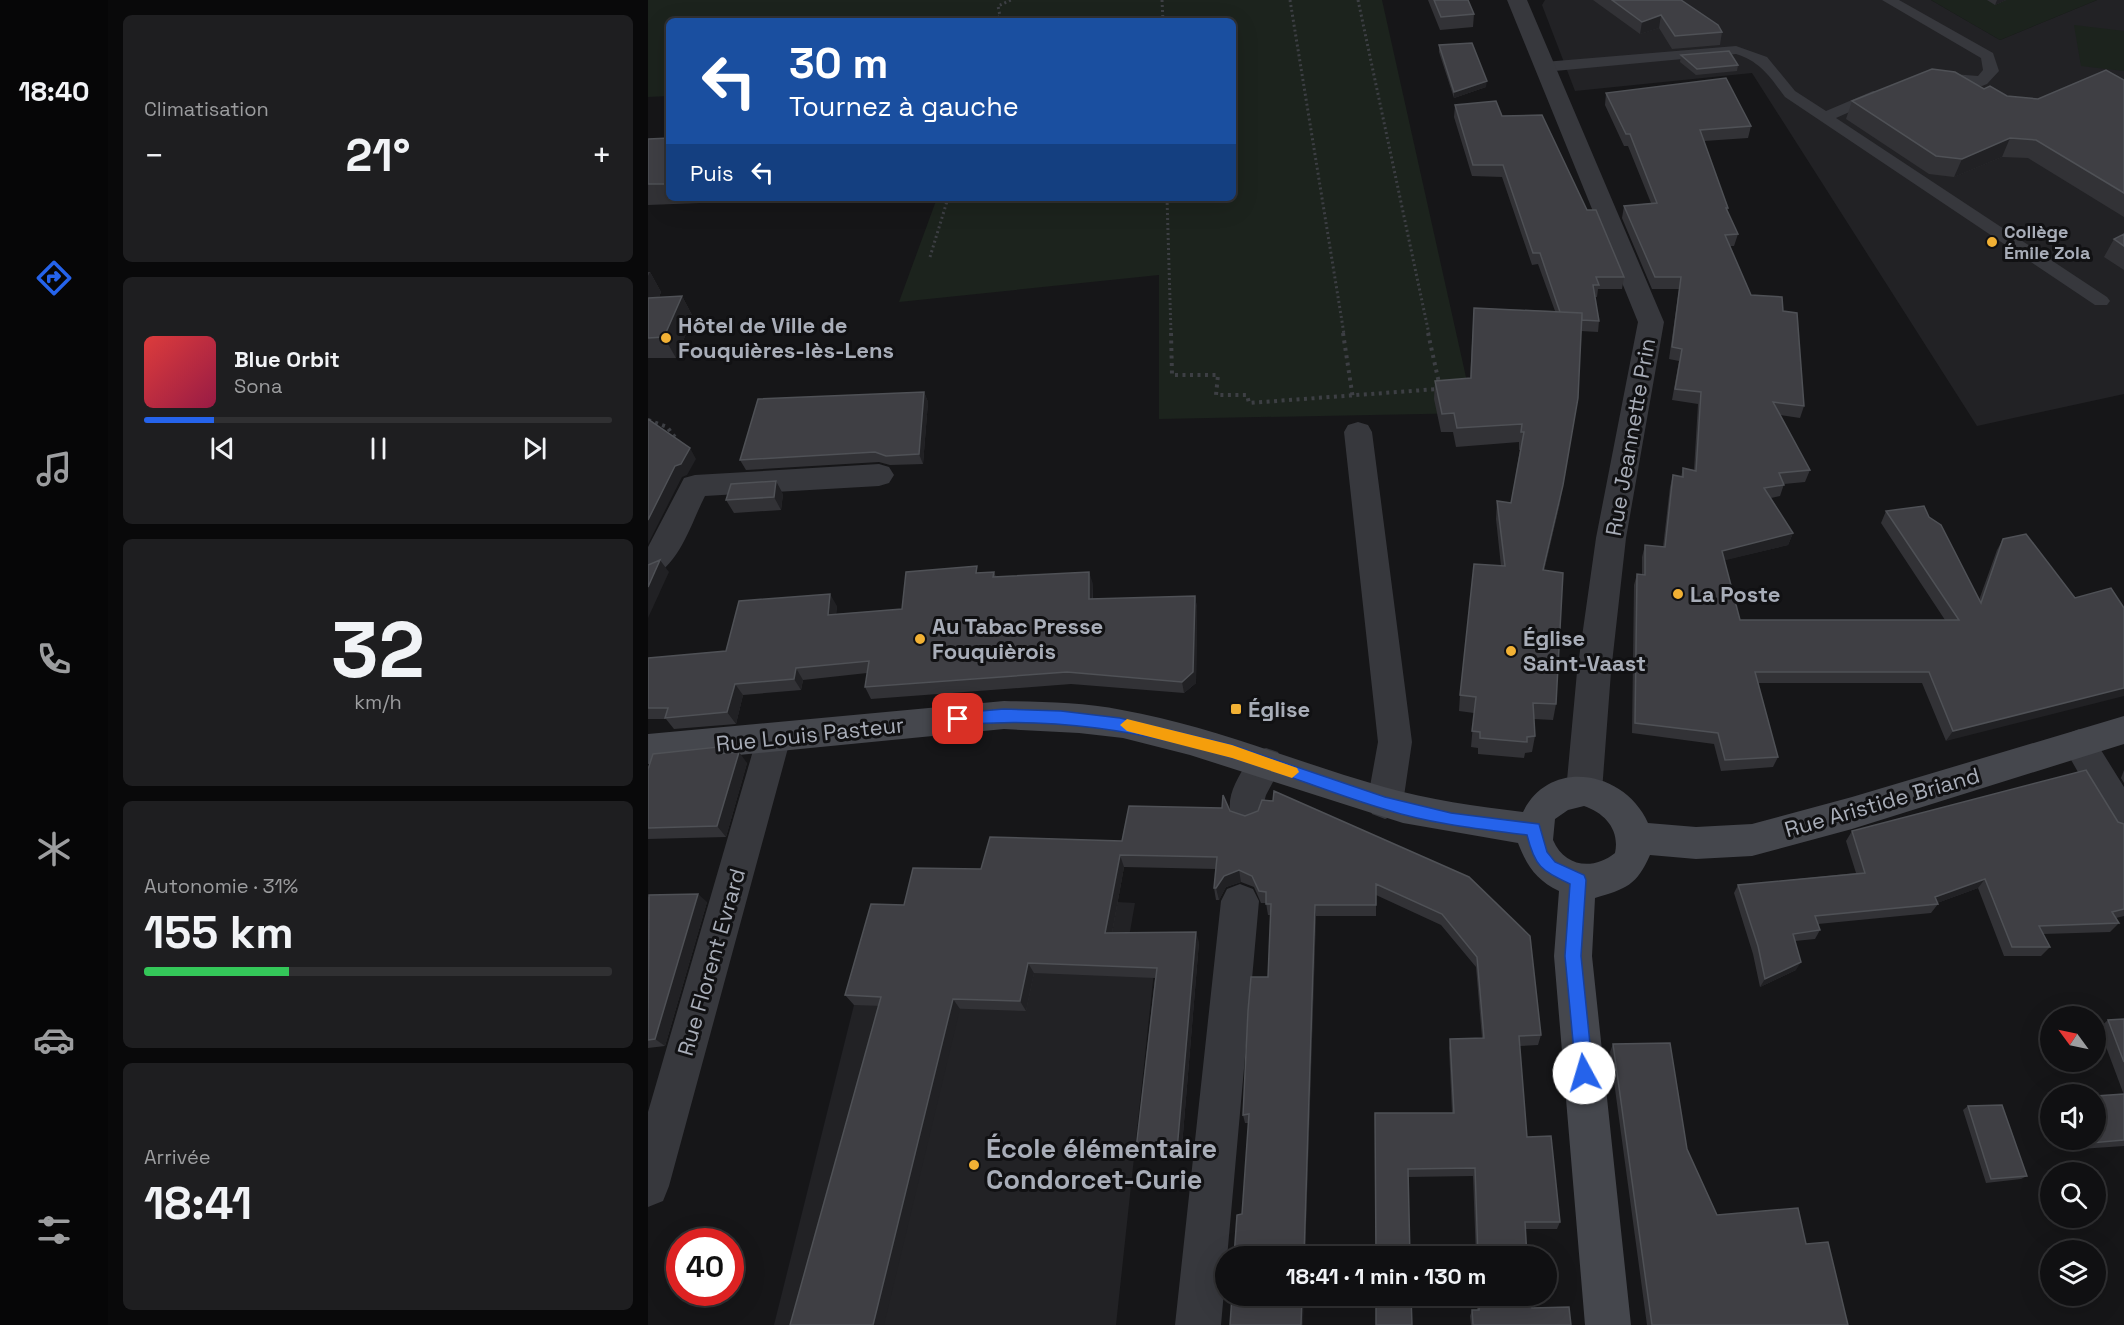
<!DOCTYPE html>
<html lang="fr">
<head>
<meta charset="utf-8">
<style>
  body { margin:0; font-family:"Space Grotesk",sans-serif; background:#1e1e20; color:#f1f3f6; height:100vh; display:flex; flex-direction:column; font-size:22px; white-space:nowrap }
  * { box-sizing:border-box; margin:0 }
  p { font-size:20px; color:#9c9d9f }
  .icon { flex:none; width:33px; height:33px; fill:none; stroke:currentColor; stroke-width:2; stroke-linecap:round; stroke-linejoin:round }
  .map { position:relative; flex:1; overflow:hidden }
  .sheet { display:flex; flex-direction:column; gap:15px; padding:15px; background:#09090a; width:540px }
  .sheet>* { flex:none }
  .banner { position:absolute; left:18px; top:18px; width:570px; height:183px; border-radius:9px; box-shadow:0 6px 24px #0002,0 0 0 2px #303032; background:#1a4fa0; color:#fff; overflow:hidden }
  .needle { width:39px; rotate:303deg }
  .buttons { position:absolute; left:1392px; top:1006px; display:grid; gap:12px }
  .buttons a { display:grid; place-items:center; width:66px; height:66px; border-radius:50%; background:#101012; box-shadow:0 6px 24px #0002,0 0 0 2px #303032; font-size:30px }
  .speed { position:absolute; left:18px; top:1228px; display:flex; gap:12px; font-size:30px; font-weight:700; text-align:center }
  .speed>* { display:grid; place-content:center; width:78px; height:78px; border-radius:50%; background:#101012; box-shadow:0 6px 24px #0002,0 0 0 2px #303032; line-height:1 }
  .speed .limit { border:9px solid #d22; background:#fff; color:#111 }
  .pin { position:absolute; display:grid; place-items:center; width:51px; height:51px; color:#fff; margin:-26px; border-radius:12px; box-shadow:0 3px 9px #0006 }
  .me { position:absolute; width:66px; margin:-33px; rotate:354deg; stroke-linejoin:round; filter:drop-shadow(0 0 4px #0008) }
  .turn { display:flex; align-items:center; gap:21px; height:126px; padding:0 24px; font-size:27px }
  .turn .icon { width:78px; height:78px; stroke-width:2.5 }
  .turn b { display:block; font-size:42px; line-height:51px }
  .then { display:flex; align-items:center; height:57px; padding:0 24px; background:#0003; gap:12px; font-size:22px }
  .big { font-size:45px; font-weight:700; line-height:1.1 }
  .sheet .card { flex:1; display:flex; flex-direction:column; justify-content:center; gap:9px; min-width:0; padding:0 21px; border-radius:9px; background:#1e1e20 }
  .sheet .dial { align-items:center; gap:0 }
  .dial b { font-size:78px; line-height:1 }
  .song { display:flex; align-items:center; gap:18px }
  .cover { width:72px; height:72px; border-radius:9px; background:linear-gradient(135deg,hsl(0 70% 55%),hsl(340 70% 35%)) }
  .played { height:6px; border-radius:3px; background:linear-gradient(90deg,#2563eb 15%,#303032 15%) }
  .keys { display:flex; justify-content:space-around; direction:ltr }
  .heat { display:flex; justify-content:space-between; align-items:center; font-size:33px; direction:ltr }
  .charge { height:9px; border-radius:4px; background:linear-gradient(90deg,#34c759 31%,#303032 0) }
  .trip { position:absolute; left:567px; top:1246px; width:342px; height:60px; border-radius:30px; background:#101012; box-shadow:0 6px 24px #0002,0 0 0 2px #303032; font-weight:700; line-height:60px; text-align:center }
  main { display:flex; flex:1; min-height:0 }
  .dock { display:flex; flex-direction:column; width:108px; justify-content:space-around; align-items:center; background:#060607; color:#9c9d9f }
  .dock .icon { width:42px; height:42px }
  .dock .selected { color:#2563eb }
  .dock b { font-size:27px; color:#f1f3f6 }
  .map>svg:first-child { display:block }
</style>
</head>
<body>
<main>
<nav class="dock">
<b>18:40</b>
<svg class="icon selected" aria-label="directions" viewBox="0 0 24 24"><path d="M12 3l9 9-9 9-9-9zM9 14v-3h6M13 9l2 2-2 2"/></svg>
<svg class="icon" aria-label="music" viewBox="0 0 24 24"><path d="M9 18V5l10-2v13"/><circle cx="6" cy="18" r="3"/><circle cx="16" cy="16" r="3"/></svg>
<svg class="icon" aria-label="phone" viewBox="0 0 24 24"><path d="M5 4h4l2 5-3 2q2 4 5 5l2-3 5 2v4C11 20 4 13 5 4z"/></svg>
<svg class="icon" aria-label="climate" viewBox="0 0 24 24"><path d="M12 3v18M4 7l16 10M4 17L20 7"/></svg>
<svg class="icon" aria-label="car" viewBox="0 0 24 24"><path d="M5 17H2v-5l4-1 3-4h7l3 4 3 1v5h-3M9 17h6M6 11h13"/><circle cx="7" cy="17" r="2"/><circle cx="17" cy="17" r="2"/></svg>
<svg class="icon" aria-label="filters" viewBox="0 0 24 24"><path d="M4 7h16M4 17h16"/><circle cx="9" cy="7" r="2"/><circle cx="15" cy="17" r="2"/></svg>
</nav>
<section class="sheet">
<div class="card"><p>Climatisation</p>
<div class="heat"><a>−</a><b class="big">21°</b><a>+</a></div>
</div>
<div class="card">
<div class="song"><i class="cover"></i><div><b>Blue Orbit</b><p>Sona</p></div></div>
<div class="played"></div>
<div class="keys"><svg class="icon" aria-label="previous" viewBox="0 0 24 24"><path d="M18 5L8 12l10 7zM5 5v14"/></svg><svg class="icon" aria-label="pause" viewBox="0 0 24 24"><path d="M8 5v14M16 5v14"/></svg><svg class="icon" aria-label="next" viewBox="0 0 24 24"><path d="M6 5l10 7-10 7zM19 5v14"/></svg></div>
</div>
<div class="card dial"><b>32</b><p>km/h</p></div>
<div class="card"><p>Autonomie · 31%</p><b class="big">155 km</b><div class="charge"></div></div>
<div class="card"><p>Arrivée</p><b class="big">18:41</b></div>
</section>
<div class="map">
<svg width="1476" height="1325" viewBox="0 0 1476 1325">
  <rect width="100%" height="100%" fill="#161618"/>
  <path fill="#222225" d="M897,0H1283L1352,40L1449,0H1476V394L1329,426L1104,73L927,91L894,5Z
    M469,902L487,903L480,943L509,944L468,1325H126L206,1005L232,915Z"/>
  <path fill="#1c231d" d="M0,0H734L826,413L511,419V275L251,302L289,198H585V21H21V96L0,97Z
    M1283,0H1449L1352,40Z
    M1426,25L1476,31V71L1433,66Z"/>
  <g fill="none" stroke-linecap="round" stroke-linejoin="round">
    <path stroke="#3d3f44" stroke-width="3" stroke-dasharray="2 3" stroke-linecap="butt" d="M514,0L515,21
      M642,0L696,334
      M710,0L781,334
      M346,21L352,16L350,6L363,0
      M519,198L523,334
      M282,257L300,198"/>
    <path stroke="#3d3f44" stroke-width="4" stroke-dasharray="3 4.5" stroke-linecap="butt" d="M523,333L524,375H570L568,395H599L601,403L790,389
      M695,333L705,399
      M780,333L791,383
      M0,420L19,427L33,445"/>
    <path fill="#37383d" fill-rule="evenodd" d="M1234,0H1251L1345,53L1351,71L1339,84L1334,86L1287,81L1284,78L1287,75L1292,73L1330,76L1335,70L1333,58Z
      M1088,46L1119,57L1147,91L1178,111L1225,91H1235L1238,94L1235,97L1188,118L1459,297L1462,301L1459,305H1447L1137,97C1123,78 1112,61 1088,54L896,72L888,67L896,62Z"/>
    <path fill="#37383d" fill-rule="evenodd" d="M859,0H879L1016,322L978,538L963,672L954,791L949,802L936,806L923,802L918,791L929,672L948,538L990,322Z
      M710,422L720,425L724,432L764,742L755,803L750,814L737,819L724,814L719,803L730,742L696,432L700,425Z
      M231,464L241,467L246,475L241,483L231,486L57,496C43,523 31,568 0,578V547L36,478L47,475Z
      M126,723L138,727L143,737L21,1186L15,1201L0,1207V1112L109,737L114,727Z
      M1431,729L1443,734L1476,787V835L1463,830L1414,744L1419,734Z
      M618,748L630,752L635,763L618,795L611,821L598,826L585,821C574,797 593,773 606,752Z
      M592,884L605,889L611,901L573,1325H527L573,901L579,889Z"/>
    <path fill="#45474d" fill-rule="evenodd" d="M356,701C395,702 435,702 474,710C564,726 648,762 736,787C781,800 828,806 875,812C902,757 977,771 1000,823L1048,827L1104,824L1204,797L1476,716V744L1204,829L1104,856L1048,859L1002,855C989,885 978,889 947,898L944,956L983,1325H937L906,956L911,891C888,880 879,866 870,843L755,823L542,755L475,738L431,733L356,729L0,764V734ZM936,806C957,813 972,830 967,853C946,870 917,868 905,840L907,819L920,810Z"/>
  </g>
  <path fill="#323236" d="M780,0H820L826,14L825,27L792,30Z
    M945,0H1033L1074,32L1072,45L1024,49L1011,28L992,34Z
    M1339,0H1358L1347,5Z
    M791,45L838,87L806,98L791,52Z
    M1033,55L1090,65L1089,71L1048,75L1032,62Z
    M1476,80V217L1380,158L1354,157L1306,177L1281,174L1198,119L1204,101L1336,89L1359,96L1390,99Z
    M958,93L1103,126L1100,138L1056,141L1080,208L1079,211L1090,234L1086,246H1082L1103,295L1135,311L1156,406L1152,418L1132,415L1162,470L1157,482L1136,484L1132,496L1123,498L1145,533L1140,545L1076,560L1092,620H1297L1233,523L1238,511L1281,517L1331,600L1349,550L1355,539L1427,598L1298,741L1274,683H1110L1130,757L1125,767L1073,771L1066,744L984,733L986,585L989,574H994V557L997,545L1015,547L1022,487L1025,475L1033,477L1035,468L1046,470L1050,404L1024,400L1031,361L1021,359L1031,289H1004L974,218L976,206L1003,203L980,146H976L957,105Z
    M807,105L854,116L939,210L976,277L974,289H950L949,297H947L951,321L950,332L933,331L912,503L896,571L908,704L905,720L886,719L887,736L884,752L877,753L876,758L830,754V748L823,747L826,713L811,711L812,695L853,566L848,519L849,501L863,503L872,450H871V442L808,447L805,432H793L786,399L787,381L822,378L826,308L907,311L890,264L884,265L854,177L824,176L806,117Z
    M21,138V198H55L52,203L0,205V139Z
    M1476,234V270L1456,257L1466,239Z
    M0,272H2L13,292L11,297L34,296L45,317L28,358H0Z
    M276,392L280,402L275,464L242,465L231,462L98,470L92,460Z
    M135,494L133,510L86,513L78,500Z
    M346,572L348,577L445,584V599L547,596L549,608L548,683L536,693L423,684L223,699L217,687L219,673L155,680L153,690L95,695L88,724L26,729L18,719H0V658L78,651L189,606L188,614L254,609L332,573Z
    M75,753L99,763L78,837L0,839V769Z
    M1476,770V783L1473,778Z
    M582,811L597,816L821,877L893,1035L890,1045L871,1046L879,1137L912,1222L909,1229H877L879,1257H828L825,1176L760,1177L727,1113H804L801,1048L802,1039L834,1038L828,967L793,925L728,895V916H668L657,1257H586L594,1214L601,1123H597L595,1115L620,977L623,915H620L618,903H613L606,887L593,882L578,887L571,900H568L566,888L568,869L476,867L464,933L551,942L533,1158H492L488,1149L507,978L386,973L378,1011L206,1005L197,995L256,905L333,869L474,841Z
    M1470,822L1476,824V916L1468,918L1471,923L1462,932L1395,934L1402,947L1393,956H1356L1330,888L1289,903L1290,904L1283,913L1170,924L1172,930L1167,939L1147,941L1148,970L1112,987L1105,954L1086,893L1090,885L1208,873L1198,841L1204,831Z
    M0,897L59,902L17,1046L0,1048Z
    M1476,1019V1146L1432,1149L1428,1140H1448L1476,1095L1451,1028L1460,1020Z
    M965,1044L1039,1149L1069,1215L1158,1244L1200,1325H999L962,1052Z
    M1320,1106L1379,1176L1373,1179L1338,1183L1315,1110Z
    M829,1296H883L884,1308L923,1325H823L822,1316L824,1310H829Z"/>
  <path fill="#212124" d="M1349,0H1358L1347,5Z
    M1013,15L1011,28L992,34L994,22Z
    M839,81L838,87L806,98V92Z
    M1362,138L1354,157L1306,177L1314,159Z
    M50,198H55L52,203Z
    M2,272L13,292L2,318L0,315V276Z
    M34,296L45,317L28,358L16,337Z
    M276,392L280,402L275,464L271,454Z
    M930,398L912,503L892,588L895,570Z
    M42,448L48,459L39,475L34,477L0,544V520L27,466Z
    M128,481L135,494L133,510L126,497Z
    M1145,533L1140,545L1070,562L1074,551Z
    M12,560L21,572L0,618V587Z
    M441,572L445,584L444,611L441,599Z
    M182,594L189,606L187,627L180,615Z
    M547,596L549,608L548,683L536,693L534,682Z
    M148,668L155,680L153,690L146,679Z
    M87,684L95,695L88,724L79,712Z
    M1476,688V696L1298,741L1305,731Z
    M70,747L79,758L69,754Z
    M91,752L99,763L78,837L69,826Z
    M472,855L476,867L462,944L457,933Z
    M591,870L593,882L578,887L571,900L568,888L576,876Z
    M1337,879L1330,888L1281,906L1287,897Z
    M50,894L59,902L17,1046L7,1039Z
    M667,905L668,916L657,1257H656Z
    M548,932L551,942L533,1158L529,1150Z
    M1153,962L1148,970L1112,987L1117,979Z
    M380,963L386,973L378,1011L372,1001Z
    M305,999L312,1009L236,1325H225Z
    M654,1296H656L655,1325H653Z"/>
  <path fill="#3f3f44" stroke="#4f5156" stroke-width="1.5" d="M786,0H820L826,14L793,17Z
    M964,0H1033L1070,25L1074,32L1027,36L1013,15L994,22Z
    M824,43L839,81L806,92L791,45Z
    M1081,51L1090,65L1049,69L1033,55Z
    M1284,69L1307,72L1336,89L1342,86L1359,96L1390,99L1458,70L1476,80V193L1388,140L1362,138L1314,159L1288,156L1204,101Z
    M1078,78L1103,126L1052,130L1080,208H1078L1090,234L1077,235L1103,295L1134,297L1135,311L1149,313L1156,406L1125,402L1162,470L1131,473L1136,485L1116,488L1145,533L1074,551L1092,620H1311L1238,511L1276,506L1281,517L1293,525L1333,603L1355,539L1378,534L1427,598L1463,588L1476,608V688L1305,731L1281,672H1107L1130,757L1077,760L1070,733L987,723L989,574L997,575V545L1017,547L1025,475L1035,477V468L1048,471L1053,392L1027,389L1034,349L1024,347L1033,277H1007L976,206L1009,203L982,134H978L958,93Z
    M848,101L854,116L894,115L939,210H948L976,277H948L951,285H945L951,321L934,320V313L912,312L892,253H885L855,165H825L807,105Z
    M21,138V184H0V139Z
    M1476,234V246L1466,239Z
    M34,296L16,337L0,338V298Z
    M826,308L934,313L930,398L915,485L895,570L915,573L908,704L885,703L887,736L879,737V742L832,738V732L824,731L828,697L812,695L826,564L857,566L849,501L863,503L876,432H873L874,424L809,428L806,413L794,414L787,381L823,378Z
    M276,392L271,454L238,456L227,452L92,460L110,399Z
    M0,419L42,448L33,464L27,466L0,520Z
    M128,481L126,497L78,500L83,484Z
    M12,560L0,587V565Z
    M329,566L328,573L346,572L345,577L441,572V599L547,596L545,672L534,682L419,672L217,687L221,661L148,668L146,679L87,684L79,712L17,718L20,708H0V658L78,651L91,601L182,594L180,615L254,609L258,572Z
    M70,747L69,754L91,752L69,826L0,828V769L5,754Z
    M1438,770L1470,822L1476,824V909L1464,912L1471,923L1391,926L1402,947H1364L1337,879L1287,897L1290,904L1167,916L1172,930L1145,934L1153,962L1117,979L1110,946L1090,885L1217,873L1204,831Z
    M626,791L821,877L882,936L893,1035L871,1036L879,1137L903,1136L912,1222H877L879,1257H830L827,1168L760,1169L762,1257H728L727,1113H806L802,1039L836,1038L829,957L794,914L728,884V905H667L656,1257H586L589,1215L594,1214L601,1114L595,1115L600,1011L603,977H620L623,904H618V892L611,891L604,876L591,870L576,876L568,888H566L569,857L472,855L457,933L548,932L529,1150L488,1149L509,968L380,963L372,1001L305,999L225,1325H142L233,997L197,995L223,904L256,905L265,868L333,869L342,837L474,841L481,806L574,808L575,795L582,811L597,816L610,811L614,800L625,801Z
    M50,894L7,1039L0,1040L1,895Z
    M1476,1019V1062L1460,1020Z
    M1022,1043L1039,1149L1069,1215L1150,1208L1158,1244L1180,1242L1200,1325H1004L965,1044Z
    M1476,1094V1140L1442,1143L1441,1140H1448V1096Z
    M1354,1105L1379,1176L1343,1179L1320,1106Z
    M584,1296H654L653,1325H582Z
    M728,1296H763L764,1325H728Z
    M831,1296H883L884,1308L921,1307L923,1325H825L824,1310H831Z"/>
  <path fill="#2563eb" stroke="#184099" stroke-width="1.5" d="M356,709L413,711L472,718L584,745L737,797L803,813L891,824L899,852L907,862L936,875L938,880L933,956L945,1073L942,1079L936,1081L930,1079L928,1073L917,956L922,884C893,870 887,867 879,835C831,829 783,824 736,809C685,794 636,773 585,758C494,731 404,716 310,725L303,719L310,713Z"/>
  <path fill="#f59e0b" d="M479,719L584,745L649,768L651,772L644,778L584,758L479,731L472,725Z"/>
  <g fill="#f2b134" stroke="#111113" stroke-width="2">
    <circle cx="1344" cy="242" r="6"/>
    <circle cx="18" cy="338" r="6"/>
    <circle cx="1030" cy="594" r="6"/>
    <circle cx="272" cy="639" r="6"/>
    <circle cx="863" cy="651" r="6"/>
    <rect x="582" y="703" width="12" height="12" rx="3"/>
    <circle cx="326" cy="1165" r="6"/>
  </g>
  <g text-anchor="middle" stroke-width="6" stroke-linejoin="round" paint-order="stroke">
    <g font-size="18" font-weight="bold" fill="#a8adb8" stroke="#111113" text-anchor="start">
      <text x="1356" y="238">Collège<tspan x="1356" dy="21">Émile Zola</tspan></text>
    </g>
    <g font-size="22" font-weight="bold" fill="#a8adb8" stroke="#111113" text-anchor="start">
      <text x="30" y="333">Hôtel de Ville de<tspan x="30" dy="25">Fouquières-lès-Lens</tspan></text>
      <text x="1042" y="602">La Poste</text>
      <text x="284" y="634">Au Tabac Presse<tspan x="284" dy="25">Fouquièrois</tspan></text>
      <text x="875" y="646">Église<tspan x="875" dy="25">Saint-Vaast</tspan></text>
      <text x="600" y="717">Église</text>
    </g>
    <g font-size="22" fill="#a8adb8" stroke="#111113">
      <text transform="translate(982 437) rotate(-80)" y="8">Rue Jeannette Prin</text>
      <text transform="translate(162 734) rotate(-6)" y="8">Rue Louis Pasteur</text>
      <text transform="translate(1234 802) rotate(-16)" y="8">Rue Aristide Briand</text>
      <text transform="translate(63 962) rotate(-74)" y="8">Rue Florent Evrard</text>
    </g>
    <g font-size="27" font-weight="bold" fill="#a8adb8" stroke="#111113" text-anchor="start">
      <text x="338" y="1158">École élémentaire<tspan x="338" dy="31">Condorcet-Curie</tspan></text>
    </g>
  </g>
</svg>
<div class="buttons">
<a><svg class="needle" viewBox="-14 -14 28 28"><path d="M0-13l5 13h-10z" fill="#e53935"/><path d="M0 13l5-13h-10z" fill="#9c9d9f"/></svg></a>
<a><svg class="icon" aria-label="sound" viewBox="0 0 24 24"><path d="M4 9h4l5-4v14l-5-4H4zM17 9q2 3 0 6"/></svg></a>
<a><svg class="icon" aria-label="search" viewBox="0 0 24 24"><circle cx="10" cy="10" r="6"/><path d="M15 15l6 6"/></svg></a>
<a><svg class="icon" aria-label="layers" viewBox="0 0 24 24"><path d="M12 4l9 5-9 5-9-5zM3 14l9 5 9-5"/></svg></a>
</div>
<div class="speed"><div class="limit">40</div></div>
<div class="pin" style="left:310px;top:719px;background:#d93025"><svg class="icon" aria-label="arrive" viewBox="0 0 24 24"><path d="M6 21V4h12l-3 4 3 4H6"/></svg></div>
<svg class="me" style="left:936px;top:1073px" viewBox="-20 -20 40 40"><circle r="19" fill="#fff"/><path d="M0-13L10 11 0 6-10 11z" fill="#2563eb"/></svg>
<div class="trip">18:41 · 1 min · 130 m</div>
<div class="banner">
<div class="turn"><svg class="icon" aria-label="left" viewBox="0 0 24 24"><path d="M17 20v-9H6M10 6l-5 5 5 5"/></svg><div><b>30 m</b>Tournez à gauche</div></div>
<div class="then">Puis<svg class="icon" aria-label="left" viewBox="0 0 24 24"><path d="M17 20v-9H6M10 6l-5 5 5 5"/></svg></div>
</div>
</div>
</main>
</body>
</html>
